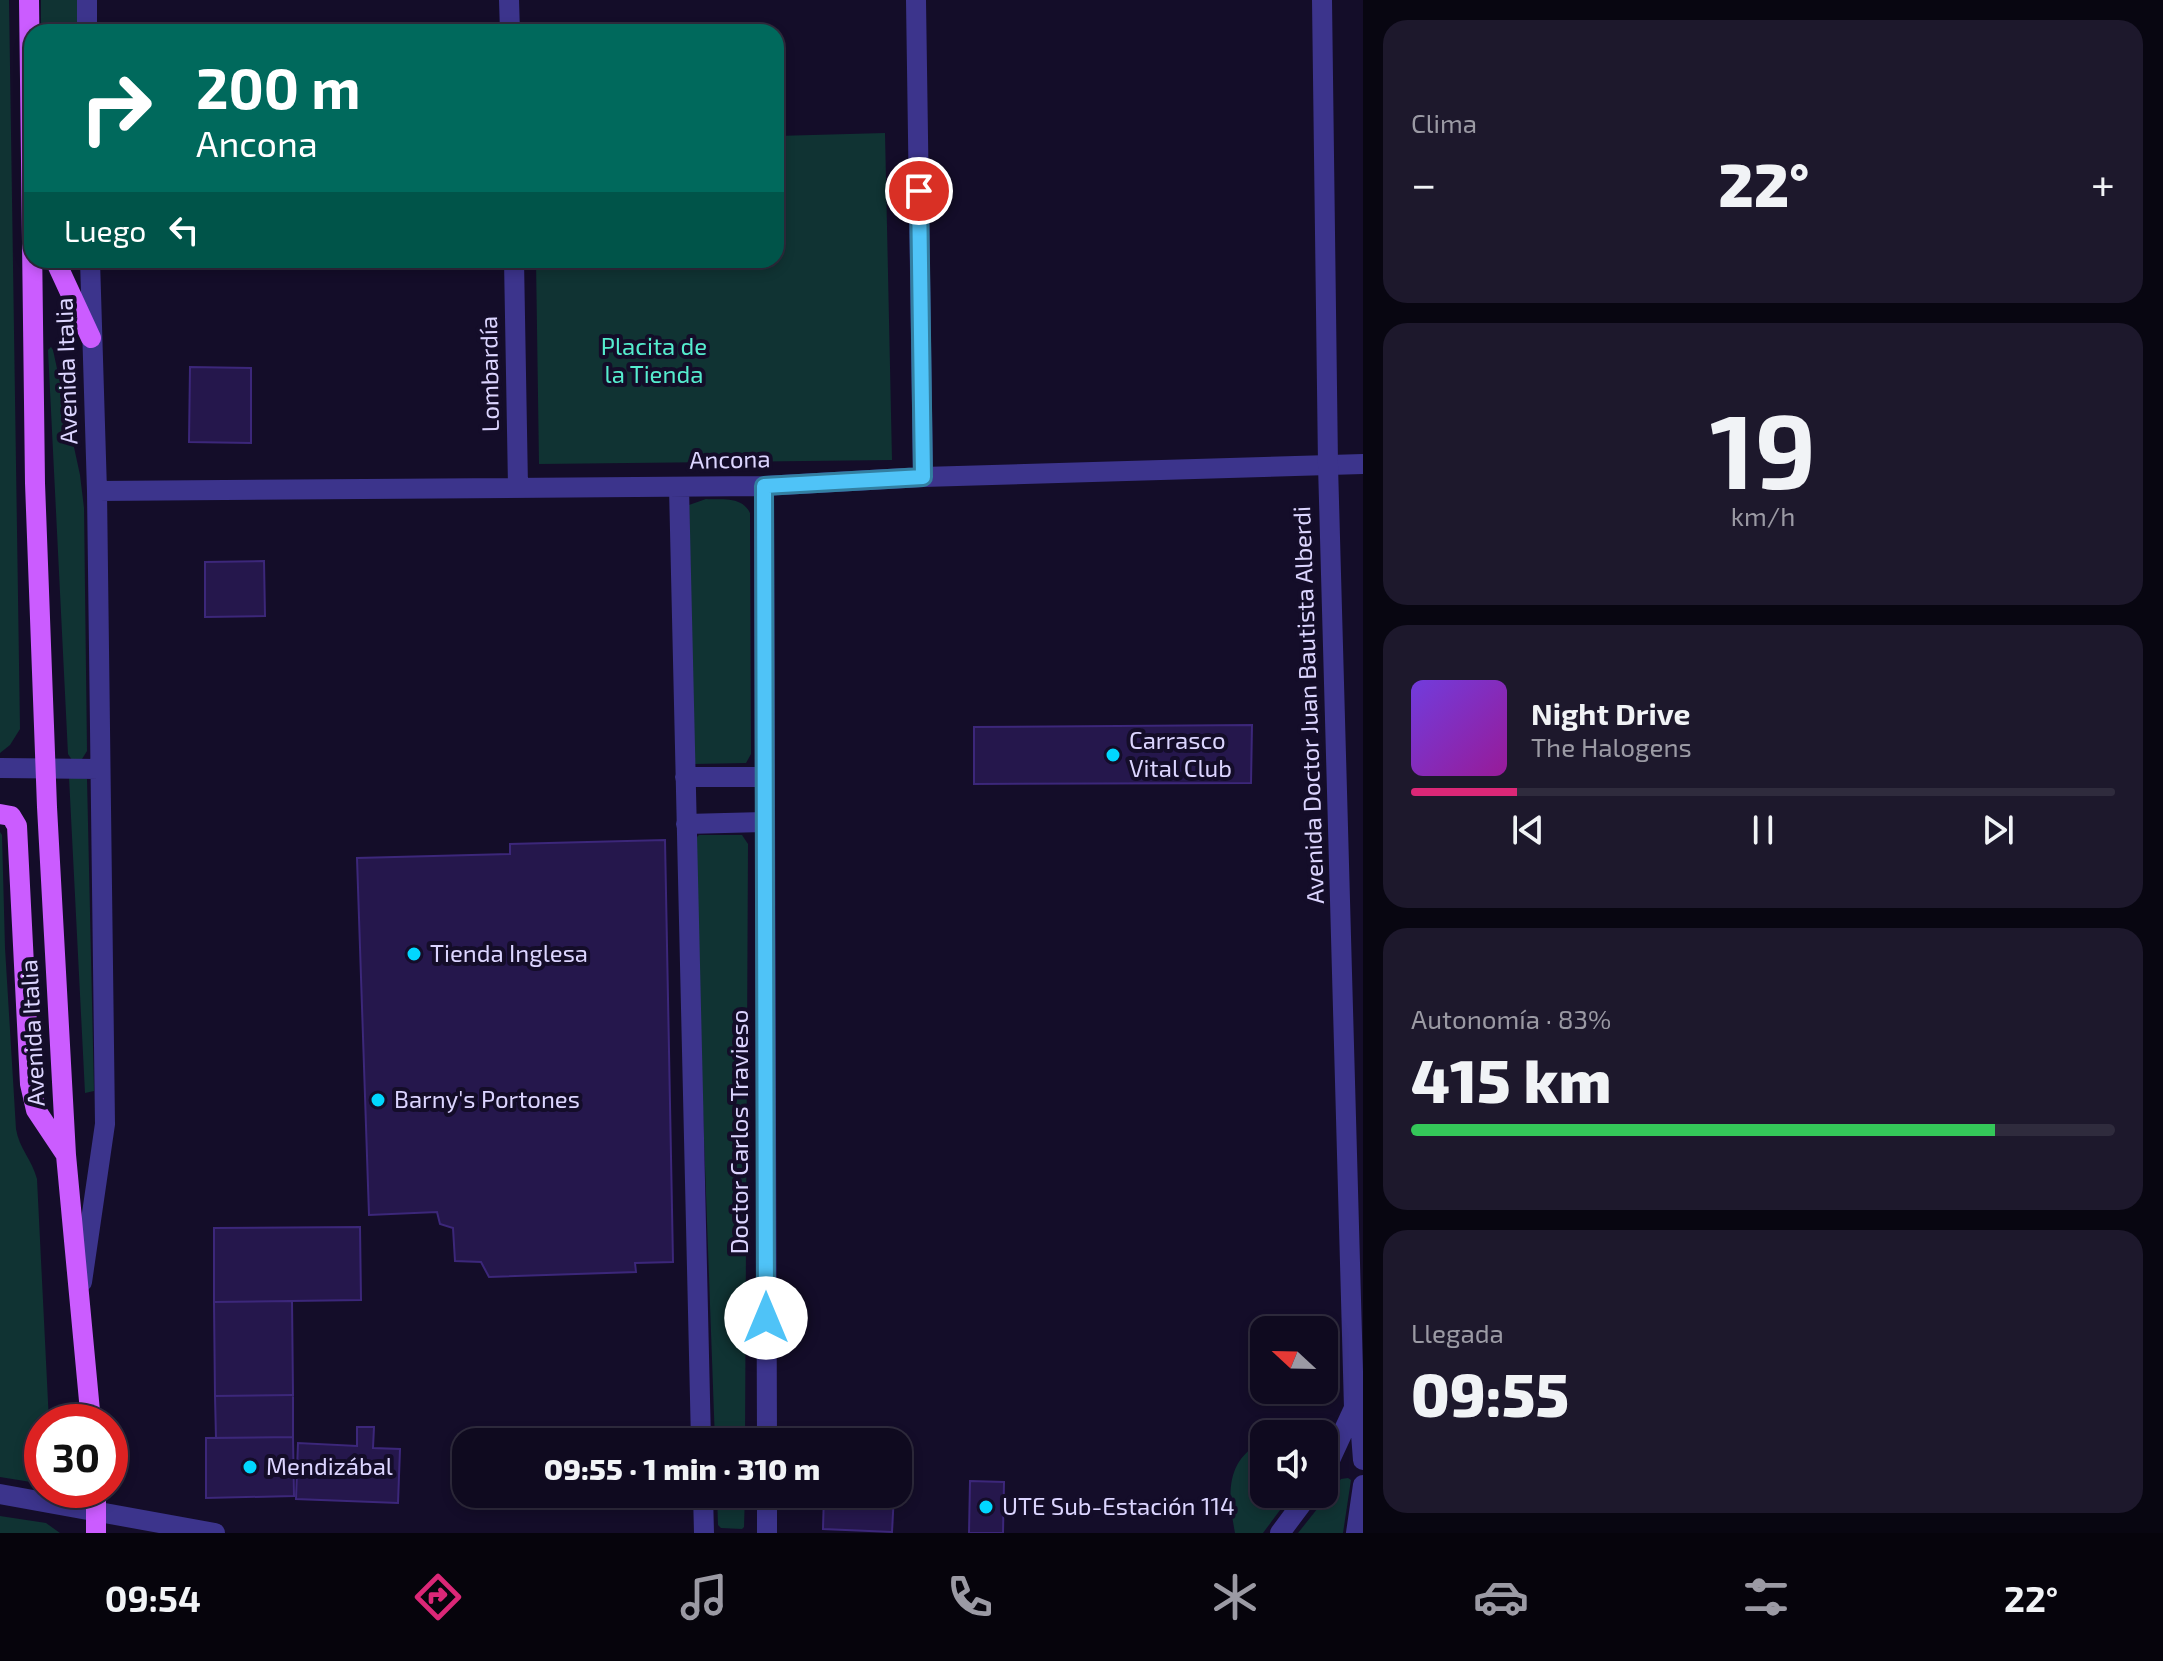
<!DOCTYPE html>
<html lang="es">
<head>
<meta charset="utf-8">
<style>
  body { margin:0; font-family:"Exo 2",sans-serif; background:#1d182c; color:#f1f3f6; height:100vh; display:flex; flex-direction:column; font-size:30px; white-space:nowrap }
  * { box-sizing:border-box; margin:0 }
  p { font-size:26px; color:#9b9aa4 }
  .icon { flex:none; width:44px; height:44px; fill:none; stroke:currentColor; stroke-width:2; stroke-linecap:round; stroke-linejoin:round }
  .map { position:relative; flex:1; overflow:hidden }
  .drawer { display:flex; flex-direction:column; gap:20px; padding:20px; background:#080611; width:800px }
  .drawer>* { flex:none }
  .top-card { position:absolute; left:24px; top:24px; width:760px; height:244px; border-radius:24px; box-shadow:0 4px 12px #0003,0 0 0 2px #2f2b3d; background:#00695c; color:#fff; overflow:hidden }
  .needle { width:52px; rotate:292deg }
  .controls { position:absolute; left:1250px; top:1316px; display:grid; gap:16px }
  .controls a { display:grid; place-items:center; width:88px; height:88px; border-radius:16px; background:#0f0a1f; box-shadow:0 4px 12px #0003,0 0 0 2px #2f2b3d; font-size:40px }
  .speed { position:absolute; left:24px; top:1404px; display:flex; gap:16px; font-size:40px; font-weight:700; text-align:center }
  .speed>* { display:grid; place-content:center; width:104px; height:104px; border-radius:50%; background:#0f0a1f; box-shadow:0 4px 12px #0003,0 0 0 2px #2f2b3d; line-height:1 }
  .speed .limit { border:12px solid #d22; background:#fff; color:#111 }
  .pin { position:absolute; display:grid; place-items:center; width:68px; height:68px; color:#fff; margin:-34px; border:4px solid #fff; border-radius:50%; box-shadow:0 2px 8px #0007 }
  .me { position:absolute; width:88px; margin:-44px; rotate:0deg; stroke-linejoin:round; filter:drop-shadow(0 0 6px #0008) }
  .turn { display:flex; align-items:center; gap:28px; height:168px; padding:0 40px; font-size:36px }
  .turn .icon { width:104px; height:104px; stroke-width:2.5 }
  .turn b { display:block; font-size:56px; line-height:68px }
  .then { display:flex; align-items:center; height:76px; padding:0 40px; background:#0003; gap:16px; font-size:30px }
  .big { font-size:60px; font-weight:800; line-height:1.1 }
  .drawer .widget { flex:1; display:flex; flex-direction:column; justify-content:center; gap:12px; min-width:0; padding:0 28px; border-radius:24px; background:#1d182c }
  .drawer .dial { align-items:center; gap:0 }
  .dial b { font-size:104px; line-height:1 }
  .song { display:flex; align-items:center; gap:24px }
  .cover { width:96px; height:96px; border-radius:12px; background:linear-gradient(135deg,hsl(260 70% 55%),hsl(300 70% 35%)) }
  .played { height:8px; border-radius:4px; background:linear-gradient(90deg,#db2777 15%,#2f2b3d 15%) }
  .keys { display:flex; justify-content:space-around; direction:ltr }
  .heat { display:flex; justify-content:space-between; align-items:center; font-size:44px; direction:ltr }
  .charge { height:12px; border-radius:6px; background:linear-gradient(90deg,#34c759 83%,#2f2b3d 0) }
  .trip { position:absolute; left:452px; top:1428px; width:460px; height:80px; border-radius:24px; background:#0f0a1f; box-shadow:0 4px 12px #0003,0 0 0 2px #2f2b3d; font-weight:800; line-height:80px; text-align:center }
  .dock { display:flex; height:128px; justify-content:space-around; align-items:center; background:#06040c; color:#9b9aa4 }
  .dock .icon { width:56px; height:56px }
  .dock .selected { color:#db2777 }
  .dock b { font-size:36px; color:#f1f3f6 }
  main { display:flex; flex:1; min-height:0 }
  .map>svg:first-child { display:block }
</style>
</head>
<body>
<main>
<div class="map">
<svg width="1363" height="1533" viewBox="0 0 1363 1533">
  <rect width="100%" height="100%" fill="#140d29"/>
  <path fill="#103333" d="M0,0H9L20,729L10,745L0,753Z
    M41,0H77L78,32H41Z
    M885,133L892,460L539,464L536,260H776V136Z
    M51,347L53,350L80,475L84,508L87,751L82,759L72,760L68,754L48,350Z
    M706,499C722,500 742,496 750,513L751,754L746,763L694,764L689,505Z
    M69,777L87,779L94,1091L85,1093Z
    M0,832L2,835L5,948L16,1129C19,1148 32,1160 37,1179L49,1422H42V1482L37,1483L0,1477Z
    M699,835H742L748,844L745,1442H715L696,918L695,839Z
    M1264,1441V1494H1292L1263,1533H1235C1228,1496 1224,1460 1264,1441Z
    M1348,1478L1351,1480L1343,1533H1298L1341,1479Z
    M717,1494H745L744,1527L742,1529L721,1528L718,1525Z
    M0,1516L46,1523L60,1533H0Z"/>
  <path fill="#25174c" stroke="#3c277a" stroke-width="2" d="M190,367L251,368V443L189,442Z
    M264,561L265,616L205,617V562Z
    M1252,725L1251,783L974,784V727Z
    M665,840L673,1262L635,1263L636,1272L489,1277L481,1262L455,1261L453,1228L440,1224L437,1212L369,1215L357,858L510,854V844Z
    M360,1227L361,1300L214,1302V1228Z
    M292,1301L293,1395L215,1396L214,1302Z
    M293,1395V1437L216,1438L215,1396Z
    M357,1427H374L373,1448L400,1449L398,1503L296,1499L298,1443L357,1446Z
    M293,1437L294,1496L206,1498V1438Z
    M970,1481L1004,1482L1003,1533H969Z
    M824,1494H894L892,1532L823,1529Z"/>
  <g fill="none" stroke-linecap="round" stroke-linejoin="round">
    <path stroke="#3c348c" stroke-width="20" d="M87,0V32
      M509,0L510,32
      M916,0L923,477
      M514,260L518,487
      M764,486L767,1442
      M679,487L701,1442
      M97,491L764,486L923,477L1363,464
      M0,768L100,769
      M685,777H764
      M686,824L765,822
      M82,1282L105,1124L97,491L90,260
      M703,1494L704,1533
      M767,1494V1533"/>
    <path stroke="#3c348c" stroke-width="20" d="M1322,0L1328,465L1354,1408L1324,1473
      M1354,1408L1360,1421L1363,1460
      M0,1494L215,1533
      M1280,1533L1309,1494
      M1356,1533L1363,1485"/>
    <path stroke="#cb5cff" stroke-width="20" d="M29,0L35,483L47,807L66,1155L91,1422
      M55,260L91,338
      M0,814L11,816L17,826L30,1084L36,1110L66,1155
      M96,1490V1533"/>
  </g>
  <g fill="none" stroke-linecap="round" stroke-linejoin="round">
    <defs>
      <path id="route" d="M766,1318L764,486L923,477L919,191"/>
    </defs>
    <use href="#route" stroke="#337fa1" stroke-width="20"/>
    <use href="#route" stroke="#4fc3f7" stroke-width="14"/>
  </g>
  <g fill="#01d7ff" stroke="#140d29" stroke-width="3">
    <circle cx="1113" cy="755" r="8"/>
    <circle cx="414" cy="954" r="8"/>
    <circle cx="378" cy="1100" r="8"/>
    <circle cx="250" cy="1467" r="8"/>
    <circle cx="986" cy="1507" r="8"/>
  </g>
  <g text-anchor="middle" stroke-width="8" stroke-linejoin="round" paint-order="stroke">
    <g font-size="24" fill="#55ecce" stroke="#140d29">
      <text x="654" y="355">Placita de<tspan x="654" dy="28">la Tienda</tspan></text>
    </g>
    <g font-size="24" fill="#dcd5ff" stroke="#140d29">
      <text transform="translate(67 371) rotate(-92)" y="8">Avenida Italia</text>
      <text transform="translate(490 374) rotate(-91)" y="8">Lombardía</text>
      <text transform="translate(730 460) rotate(-1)" y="8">Ancona</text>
      <text transform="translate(1309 705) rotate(-92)" y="8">Avenida Doctor Juan Bautista Alberdi</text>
      <text transform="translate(33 1033) rotate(-93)" y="8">Avenida Italia</text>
      <text transform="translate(740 1132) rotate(-90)" y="8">Doctor Carlos Travieso</text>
    </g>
    <g font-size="24" fill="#dcd5ff" stroke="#140d29" text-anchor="start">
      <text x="1129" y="749">Carrasco<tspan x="1129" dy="28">Vital Club</tspan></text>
      <text x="430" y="962">Tienda Inglesa</text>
      <text x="394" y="1108">Barny's Portones</text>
      <text x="266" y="1475">Mendizábal</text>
      <text x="1002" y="1515">UTE Sub-Estación 114</text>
    </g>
  </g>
</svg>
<div class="controls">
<a><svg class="needle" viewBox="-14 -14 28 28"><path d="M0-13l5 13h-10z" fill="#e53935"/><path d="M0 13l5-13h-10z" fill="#9b9aa4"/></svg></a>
<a><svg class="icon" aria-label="sound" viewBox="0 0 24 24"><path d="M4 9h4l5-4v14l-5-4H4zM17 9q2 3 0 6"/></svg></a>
</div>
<div class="speed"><div class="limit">30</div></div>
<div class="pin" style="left:919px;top:191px;background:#d93025"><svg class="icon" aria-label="arrive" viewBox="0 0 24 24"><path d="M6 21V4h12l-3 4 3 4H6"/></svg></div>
<svg class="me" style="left:766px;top:1318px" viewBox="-20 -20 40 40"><circle r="19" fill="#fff"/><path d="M0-13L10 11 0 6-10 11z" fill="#4fc3f7"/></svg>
<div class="trip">09:55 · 1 min · 310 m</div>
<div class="top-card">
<div class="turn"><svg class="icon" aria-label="right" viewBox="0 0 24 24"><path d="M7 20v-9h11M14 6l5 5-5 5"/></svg><div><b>200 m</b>Ancona</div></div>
<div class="then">Luego<svg class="icon" aria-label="left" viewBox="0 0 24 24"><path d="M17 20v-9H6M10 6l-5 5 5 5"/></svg></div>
</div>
</div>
<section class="drawer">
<div class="widget"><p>Clima</p>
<div class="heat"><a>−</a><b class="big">22°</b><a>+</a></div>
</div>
<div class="widget dial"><b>19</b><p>km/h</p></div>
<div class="widget">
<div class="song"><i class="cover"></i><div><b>Night Drive</b><p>The Halogens</p></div></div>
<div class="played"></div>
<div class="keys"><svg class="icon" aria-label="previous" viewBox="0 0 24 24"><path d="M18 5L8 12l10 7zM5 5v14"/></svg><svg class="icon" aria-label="pause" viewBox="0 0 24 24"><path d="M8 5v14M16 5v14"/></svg><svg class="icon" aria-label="next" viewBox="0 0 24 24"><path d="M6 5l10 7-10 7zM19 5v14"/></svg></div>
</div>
<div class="widget"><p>Autonomía · 83%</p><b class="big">415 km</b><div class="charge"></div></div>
<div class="widget"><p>Llegada</p><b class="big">09:55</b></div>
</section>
</main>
<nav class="dock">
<b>09:54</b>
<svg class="icon selected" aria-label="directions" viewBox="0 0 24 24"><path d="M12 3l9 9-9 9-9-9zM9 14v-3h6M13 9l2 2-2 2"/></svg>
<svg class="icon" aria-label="music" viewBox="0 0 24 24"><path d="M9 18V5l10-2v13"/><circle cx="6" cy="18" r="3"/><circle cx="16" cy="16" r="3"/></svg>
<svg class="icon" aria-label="phone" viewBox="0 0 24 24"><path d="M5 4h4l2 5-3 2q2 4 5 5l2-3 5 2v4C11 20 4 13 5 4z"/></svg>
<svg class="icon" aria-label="climate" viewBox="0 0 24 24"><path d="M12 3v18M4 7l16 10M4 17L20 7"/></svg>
<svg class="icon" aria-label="car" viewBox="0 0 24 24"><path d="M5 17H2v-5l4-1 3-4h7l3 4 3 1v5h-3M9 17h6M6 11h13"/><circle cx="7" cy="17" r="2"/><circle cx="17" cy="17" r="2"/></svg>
<svg class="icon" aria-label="filters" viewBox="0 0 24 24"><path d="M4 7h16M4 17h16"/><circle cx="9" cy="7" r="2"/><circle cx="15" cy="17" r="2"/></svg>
<b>22°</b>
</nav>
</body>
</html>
